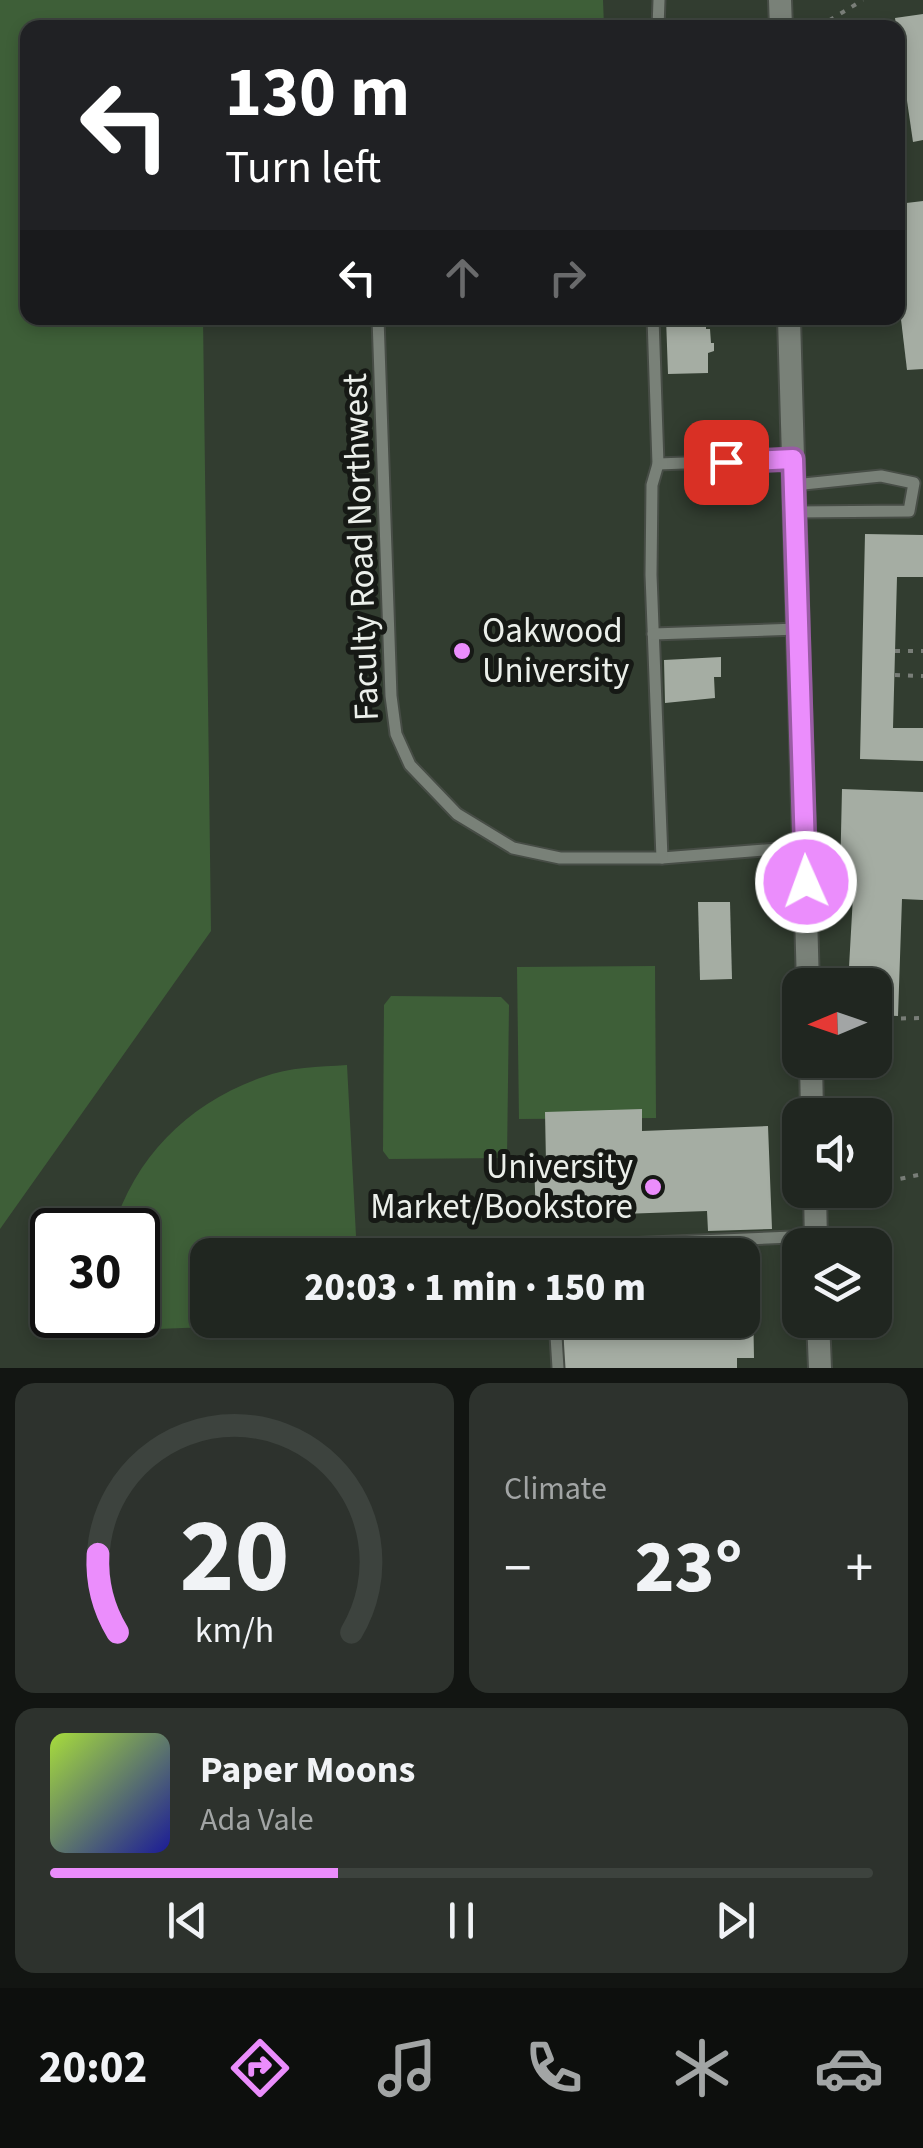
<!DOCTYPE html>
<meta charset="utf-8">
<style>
body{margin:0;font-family:"Source Sans 3",sans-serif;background:#2d322d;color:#f1f3f6;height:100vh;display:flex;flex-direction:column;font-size:38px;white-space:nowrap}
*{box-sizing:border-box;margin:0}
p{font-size:32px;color:#a2a5a5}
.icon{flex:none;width:55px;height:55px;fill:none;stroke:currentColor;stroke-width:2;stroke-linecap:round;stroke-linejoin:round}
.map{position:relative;height:1368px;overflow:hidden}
.drawer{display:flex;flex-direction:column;gap:15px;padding:15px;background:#121512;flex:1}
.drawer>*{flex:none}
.guide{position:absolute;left:20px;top:20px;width:885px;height:305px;border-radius:20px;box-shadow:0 5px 15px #0003,0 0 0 2px #3d433e;background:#202124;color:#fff;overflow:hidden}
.needle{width:65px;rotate:268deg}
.controls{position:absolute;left:782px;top:968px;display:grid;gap:20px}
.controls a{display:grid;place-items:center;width:110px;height:110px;border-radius:20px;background:#202620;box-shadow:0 5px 15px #0003,0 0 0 2px #3d433e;font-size:50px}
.speed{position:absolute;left:30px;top:1208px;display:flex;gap:20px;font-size:50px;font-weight:700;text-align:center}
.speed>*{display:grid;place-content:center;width:130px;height:130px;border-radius:50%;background:#202620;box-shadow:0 5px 15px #0003,0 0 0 2px #3d433e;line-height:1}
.speed .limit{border:5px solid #111;border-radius:15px;background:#fff;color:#111}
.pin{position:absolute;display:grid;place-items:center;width:85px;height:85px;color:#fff;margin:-42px;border-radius:20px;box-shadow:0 5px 15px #0006}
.me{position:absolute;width:110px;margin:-55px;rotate:358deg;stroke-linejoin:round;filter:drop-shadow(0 0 8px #0008)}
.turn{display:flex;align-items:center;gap:35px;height:210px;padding:0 40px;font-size:45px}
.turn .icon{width:130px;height:130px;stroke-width:2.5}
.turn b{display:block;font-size:70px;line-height:85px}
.lanes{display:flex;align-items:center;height:95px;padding:0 40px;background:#0003;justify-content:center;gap:50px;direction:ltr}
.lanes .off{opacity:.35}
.big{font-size:75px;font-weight:800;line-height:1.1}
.drawer .widget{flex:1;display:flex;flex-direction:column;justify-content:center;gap:15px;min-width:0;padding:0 35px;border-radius:20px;background:#2d322d}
.drawer .dial{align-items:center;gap:0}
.dial svg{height:260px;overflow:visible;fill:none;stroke:#3d433e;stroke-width:7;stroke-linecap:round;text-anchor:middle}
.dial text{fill:#f1f3f6;stroke:none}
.song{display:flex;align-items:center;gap:30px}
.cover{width:120px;height:120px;border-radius:15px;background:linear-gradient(135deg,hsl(80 70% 55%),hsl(240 70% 35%))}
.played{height:10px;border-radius:5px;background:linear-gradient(90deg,#eb8dfc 35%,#3d433e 35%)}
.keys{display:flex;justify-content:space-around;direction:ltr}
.heat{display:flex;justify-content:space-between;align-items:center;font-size:55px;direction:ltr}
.drawer .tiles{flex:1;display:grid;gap:15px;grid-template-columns:1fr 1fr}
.widget:last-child{grid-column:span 2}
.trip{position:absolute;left:190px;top:1238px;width:570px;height:100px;border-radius:20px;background:#202620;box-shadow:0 5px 15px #0003,0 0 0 2px #3d433e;font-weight:800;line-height:100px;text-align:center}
.dock{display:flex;height:160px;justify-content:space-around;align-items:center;background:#0d0f0d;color:#a2a5a5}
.dock .icon{width:70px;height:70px}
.dock .selected{color:#eb8dfc}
.dock b{font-size:45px;color:#f1f3f6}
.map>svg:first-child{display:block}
.built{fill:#323d30;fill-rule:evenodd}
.green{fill:#3e5f38}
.building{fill:#a5ada3}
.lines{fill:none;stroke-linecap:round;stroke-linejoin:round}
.service-casing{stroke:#474d46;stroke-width:15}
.minor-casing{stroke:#474d46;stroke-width:26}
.path{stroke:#797e78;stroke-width:4;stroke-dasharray:5 8;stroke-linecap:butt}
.service{stroke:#798178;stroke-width:11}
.minor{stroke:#798178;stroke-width:22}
.route-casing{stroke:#995ca4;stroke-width:25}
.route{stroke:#eb8dfc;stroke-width:18}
.poi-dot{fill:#eb8dfc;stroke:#161915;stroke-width:4}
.labels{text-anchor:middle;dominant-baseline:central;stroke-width:10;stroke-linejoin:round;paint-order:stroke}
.street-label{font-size:35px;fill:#ebefea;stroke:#161915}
.poi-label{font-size:35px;fill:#ebefea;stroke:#161915;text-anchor:start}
</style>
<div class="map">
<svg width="923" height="1368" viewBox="0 0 923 1368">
<rect width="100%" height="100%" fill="#2b322a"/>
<path class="built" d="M 0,0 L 923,0 L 923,1368 L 0,1368 ZM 28,28 L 898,28 L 898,318 L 28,318 ZM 800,985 L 875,985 L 875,1060 L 800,1060 ZM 800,1115 L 875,1115 L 875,1190 L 800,1190 ZM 52,1230 L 138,1230 L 138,1315 L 52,1315 ZM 800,1245 L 875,1245 L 875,1320 L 800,1320 ZM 208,1255 L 742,1255 L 742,1320 L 208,1320 Z"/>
<g class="green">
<polygon points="0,0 603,0 604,27 28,28 28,318 203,318 211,931 0,1229"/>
<polygon points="655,966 656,1118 519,1119 517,967"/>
<polygon points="391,996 501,997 509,1005 507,1158 389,1159 383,1151 384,1005"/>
<path d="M 347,1065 L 357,1255 L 208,1255 L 208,1320 L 345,1320 L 342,1322 L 104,1331 L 103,1315 L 138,1315 L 138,1230 L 113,1230 C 135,1156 190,1102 263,1077 C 289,1067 319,1067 347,1065 Z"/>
</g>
<g class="building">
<polygon points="923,14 923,140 913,142 895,18"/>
<polygon points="923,201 923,369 907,370 898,294 898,204"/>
<polygon points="666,318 706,318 706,329 710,329 711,343 714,343 714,351 708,353 708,373 668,374"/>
<polygon points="865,534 923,535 923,577 897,577 893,728 923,728 923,761 860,759"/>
<polygon points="721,657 721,677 714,677 715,698 665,703 664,660"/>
<polygon points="842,789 923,792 923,900 902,899 898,1016 875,1015 875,985 848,985 854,878 840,878"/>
<polygon points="698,902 730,902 732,979 700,980"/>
<polygon points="642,1109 642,1131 768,1126 772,1229 708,1231 707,1211 536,1217 534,1163 546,1163 545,1112"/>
<polygon points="742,1303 753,1303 754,1358 737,1358 737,1368 564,1368 563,1320 742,1320"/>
</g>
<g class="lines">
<defs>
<g id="service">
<polyline points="658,28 659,0"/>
<polyline points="378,318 391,696 396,734 410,765 457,814 513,848 560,858 662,858 804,847"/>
<polyline points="653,318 658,464 652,485 651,575 662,858"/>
<polyline points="658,464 793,459"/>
<polyline points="794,485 881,476 914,483 909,511 795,512"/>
<polyline points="653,634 798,629"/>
<polyline points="554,1255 554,1247 816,1236"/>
<polyline points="555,1320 558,1368"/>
</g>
<g id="minor">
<polyline points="780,0 781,28"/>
<polyline points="789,318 808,985"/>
<polyline points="811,1060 812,1115"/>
<polyline points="815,1190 816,1245"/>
<polyline points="818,1320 820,1368"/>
</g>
</defs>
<use href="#service" class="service-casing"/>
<use href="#minor" class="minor-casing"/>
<g class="path">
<polyline points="805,26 820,26 863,0"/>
<polyline points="895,651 923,651"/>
<polyline points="895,675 923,676"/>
<polyline points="875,1019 923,1018"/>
<polyline points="875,1184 923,1174"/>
<polyline points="836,1192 847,1190"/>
</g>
<use href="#service" class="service"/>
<use href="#minor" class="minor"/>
</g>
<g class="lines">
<defs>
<polyline id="route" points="726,462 793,459 806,882"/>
</defs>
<use href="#route" class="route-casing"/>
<use href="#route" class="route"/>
</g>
<g class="poi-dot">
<circle cx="462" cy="651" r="10"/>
<circle cx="653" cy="1187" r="10"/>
</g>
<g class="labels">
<g class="street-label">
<text transform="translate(361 547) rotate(-92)">Faculty Road Northwest</text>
</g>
<g class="poi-label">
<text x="482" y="631">Oakwood<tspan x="482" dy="40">University</tspan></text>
<text x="633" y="1167" text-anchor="end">University<tspan x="633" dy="40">Market/Bookstore</tspan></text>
</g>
</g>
</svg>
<div class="controls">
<a><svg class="needle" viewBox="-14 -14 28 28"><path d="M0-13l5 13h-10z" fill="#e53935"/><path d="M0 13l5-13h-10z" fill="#a2a5a5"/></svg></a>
<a><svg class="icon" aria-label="sound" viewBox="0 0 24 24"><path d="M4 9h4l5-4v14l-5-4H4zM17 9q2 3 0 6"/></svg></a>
<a><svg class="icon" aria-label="layers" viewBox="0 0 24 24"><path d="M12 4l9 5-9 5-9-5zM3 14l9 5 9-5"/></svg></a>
</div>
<div class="speed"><div class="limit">30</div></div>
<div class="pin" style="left:726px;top:462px;background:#d93025"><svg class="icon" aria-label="arrive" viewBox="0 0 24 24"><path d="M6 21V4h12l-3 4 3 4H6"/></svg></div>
<svg class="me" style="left:806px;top:882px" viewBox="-20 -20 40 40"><circle r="17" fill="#eb8dfc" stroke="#fff" stroke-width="3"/><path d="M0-11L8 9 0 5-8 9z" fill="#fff"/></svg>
<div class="trip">20:03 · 1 min · 150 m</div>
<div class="guide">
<div class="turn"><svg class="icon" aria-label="left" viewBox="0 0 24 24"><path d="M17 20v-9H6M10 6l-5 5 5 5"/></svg><div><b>130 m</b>Turn left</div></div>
<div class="lanes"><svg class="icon" aria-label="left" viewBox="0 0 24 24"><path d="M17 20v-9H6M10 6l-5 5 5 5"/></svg><svg class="icon off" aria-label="ahead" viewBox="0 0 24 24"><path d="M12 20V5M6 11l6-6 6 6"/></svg><svg class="icon off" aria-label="right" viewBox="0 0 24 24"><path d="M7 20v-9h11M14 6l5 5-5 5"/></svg></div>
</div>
</div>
<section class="drawer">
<div class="tiles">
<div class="widget dial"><svg viewBox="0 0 100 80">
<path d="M14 69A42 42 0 1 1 86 69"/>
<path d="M14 69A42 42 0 0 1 8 45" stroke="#eb8dfc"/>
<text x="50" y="56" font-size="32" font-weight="700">20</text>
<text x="50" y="72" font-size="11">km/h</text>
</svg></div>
<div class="widget"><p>Climate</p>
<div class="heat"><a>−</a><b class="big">23°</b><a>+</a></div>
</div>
<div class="widget">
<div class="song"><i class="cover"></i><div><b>Paper Moons</b><p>Ada Vale</p></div></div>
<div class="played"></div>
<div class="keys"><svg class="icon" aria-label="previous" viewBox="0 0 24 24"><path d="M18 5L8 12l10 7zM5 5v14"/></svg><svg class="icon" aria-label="pause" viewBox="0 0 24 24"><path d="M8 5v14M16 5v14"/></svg><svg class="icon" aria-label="next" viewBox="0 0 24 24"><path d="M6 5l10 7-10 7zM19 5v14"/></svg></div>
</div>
</div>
</section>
<nav class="dock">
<b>20:02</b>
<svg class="icon selected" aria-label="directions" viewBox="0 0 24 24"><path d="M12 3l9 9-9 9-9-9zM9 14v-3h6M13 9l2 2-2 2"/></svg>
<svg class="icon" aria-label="music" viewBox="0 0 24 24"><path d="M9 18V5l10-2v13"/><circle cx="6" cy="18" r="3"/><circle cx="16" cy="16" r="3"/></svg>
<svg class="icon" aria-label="phone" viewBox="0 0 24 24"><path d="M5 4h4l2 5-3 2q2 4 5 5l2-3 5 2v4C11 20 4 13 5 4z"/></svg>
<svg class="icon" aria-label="climate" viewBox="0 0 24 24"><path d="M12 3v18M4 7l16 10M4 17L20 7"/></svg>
<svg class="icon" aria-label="car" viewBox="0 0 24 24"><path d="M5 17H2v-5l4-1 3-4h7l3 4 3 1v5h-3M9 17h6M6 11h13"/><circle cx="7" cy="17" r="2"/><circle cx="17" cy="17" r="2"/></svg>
</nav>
